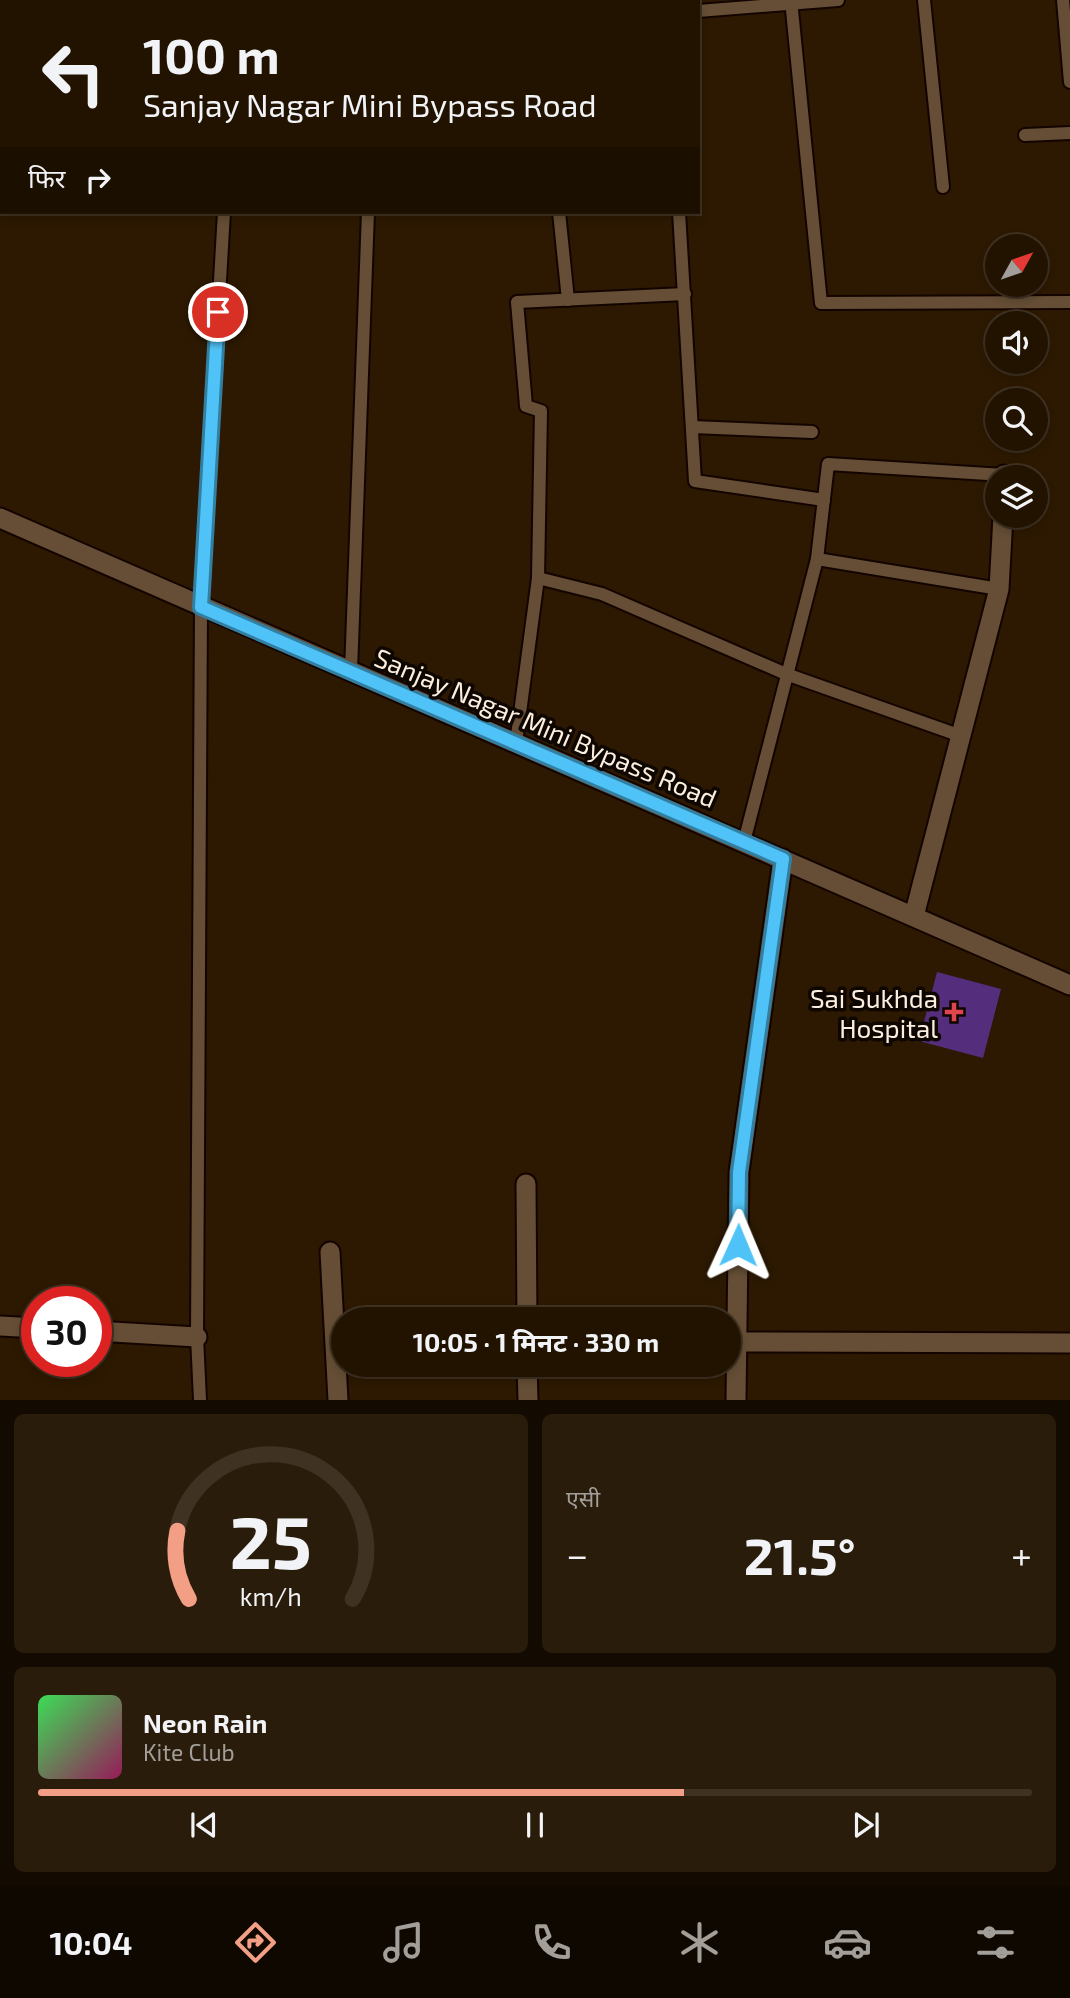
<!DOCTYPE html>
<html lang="hi">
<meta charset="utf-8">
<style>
body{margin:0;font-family:"Exo 2","Noto Sans Devanagari",sans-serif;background:#2a1c0b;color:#f1f3f6;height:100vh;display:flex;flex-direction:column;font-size:26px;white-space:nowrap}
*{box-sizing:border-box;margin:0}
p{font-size:23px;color:#a29e99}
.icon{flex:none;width:38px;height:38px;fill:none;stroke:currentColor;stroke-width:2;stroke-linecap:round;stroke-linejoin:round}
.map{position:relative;height:1400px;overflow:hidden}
.sheet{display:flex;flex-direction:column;gap:14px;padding:14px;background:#130a01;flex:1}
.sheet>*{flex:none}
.banner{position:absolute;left:0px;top:0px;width:700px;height:214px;box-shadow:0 4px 10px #0003,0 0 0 2px #3f3223;background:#221301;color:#f1f3f6;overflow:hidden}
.needle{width:46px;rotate:50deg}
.controls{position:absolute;left:985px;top:234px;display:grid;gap:14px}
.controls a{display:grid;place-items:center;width:63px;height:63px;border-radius:50%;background:#221301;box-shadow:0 4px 10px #0003,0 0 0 2px #3f3223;font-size:35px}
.speed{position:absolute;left:21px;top:1286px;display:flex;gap:14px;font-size:35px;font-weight:700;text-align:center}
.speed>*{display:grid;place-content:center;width:91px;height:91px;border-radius:50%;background:#221301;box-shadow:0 4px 10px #0003,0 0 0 2px #3f3223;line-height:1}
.speed .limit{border:10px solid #d22;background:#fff;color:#111}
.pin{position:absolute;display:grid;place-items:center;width:60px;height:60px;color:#fff;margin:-30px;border:4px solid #fff;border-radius:50%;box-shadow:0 2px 7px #0007}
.me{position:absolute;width:77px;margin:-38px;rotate:1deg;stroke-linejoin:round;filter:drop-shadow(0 0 5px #0008)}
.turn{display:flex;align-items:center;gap:24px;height:147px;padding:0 28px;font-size:32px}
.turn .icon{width:91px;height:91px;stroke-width:2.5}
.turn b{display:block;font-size:49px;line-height:60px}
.then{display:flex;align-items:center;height:66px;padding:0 28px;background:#0003;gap:14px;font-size:26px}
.big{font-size:52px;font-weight:700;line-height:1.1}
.sheet .card{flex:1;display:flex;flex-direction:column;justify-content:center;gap:10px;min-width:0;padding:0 24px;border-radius:10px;background:#2a1c0b}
.sheet .dial{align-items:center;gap:0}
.dial svg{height:182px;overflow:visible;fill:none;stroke:#3f3223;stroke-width:7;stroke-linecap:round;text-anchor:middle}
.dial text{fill:#f1f3f6;stroke:none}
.song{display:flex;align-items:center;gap:21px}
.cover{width:84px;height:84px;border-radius:10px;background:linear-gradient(135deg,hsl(130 70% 55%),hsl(330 70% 35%))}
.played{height:7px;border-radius:4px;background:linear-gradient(90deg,#f39f85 65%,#3f3223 65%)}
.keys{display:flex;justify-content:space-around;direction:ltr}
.heat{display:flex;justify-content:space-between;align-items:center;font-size:38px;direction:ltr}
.sheet .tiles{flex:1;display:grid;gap:14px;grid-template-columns:1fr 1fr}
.card:last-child{grid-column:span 2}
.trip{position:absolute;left:331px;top:1307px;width:410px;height:70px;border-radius:35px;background:#221301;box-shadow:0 4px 10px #0003,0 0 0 2px #3f3223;font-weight:700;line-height:70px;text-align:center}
.tabs{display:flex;height:112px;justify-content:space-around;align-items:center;background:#0e0800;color:#a29e99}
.tabs .icon{width:49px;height:49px}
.tabs .current{color:#f39f85}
.tabs b{font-size:32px;color:#f1f3f6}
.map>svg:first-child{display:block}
.building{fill:#542e7c}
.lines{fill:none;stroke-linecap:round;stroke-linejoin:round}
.service-casing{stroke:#140400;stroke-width:16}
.minor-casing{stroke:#140400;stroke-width:23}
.tertiary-casing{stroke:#140400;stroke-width:23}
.service{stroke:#654e35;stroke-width:12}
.minor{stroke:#654e35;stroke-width:19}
.tertiary{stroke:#654e35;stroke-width:19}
.route-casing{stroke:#337fa1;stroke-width:18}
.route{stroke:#4fc3f7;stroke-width:12}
.health-dot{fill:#e0444e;stroke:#0e0601;stroke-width:2.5}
.labels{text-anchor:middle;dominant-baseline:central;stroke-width:7;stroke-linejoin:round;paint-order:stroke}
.street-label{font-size:26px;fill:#fdefe0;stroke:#0e0601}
.poi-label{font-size:26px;fill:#fdefe0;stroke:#0e0601;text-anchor:end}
</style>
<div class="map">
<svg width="1070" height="1400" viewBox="0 0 1070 1400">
<rect width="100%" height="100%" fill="#2d1901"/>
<polygon class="building" points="937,972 1001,989 983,1058 919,1041"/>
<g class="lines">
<defs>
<g id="service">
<polyline points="231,0 231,2"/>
<polyline points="531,0 531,2"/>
<polyline points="658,0 658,2"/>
<polyline points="791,0 821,303 1070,302"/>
<polyline points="924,0 943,187"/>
<polyline points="1063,0 1070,82"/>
<polyline points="114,2 125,0"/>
<polyline points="698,11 838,0"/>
<polyline points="0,14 2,14"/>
<polyline points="1025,135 1070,133"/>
<polyline points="559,212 568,300"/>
<polyline points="679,212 695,481 824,500"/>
<polyline points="693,427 812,432"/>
<polyline points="817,559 999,589"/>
<polyline points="538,578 602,594 786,674 961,736"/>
<polyline points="351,671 368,212"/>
<polyline points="516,743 538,578 541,411 526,406 517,302 685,294"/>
<polyline points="744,842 817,559 828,464 1004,475"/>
<polyline points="200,1400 197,1337 201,607 224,212"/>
</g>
<g id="minor">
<polyline points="1004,478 1004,475"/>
<polyline points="914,916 999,589 1003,516"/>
<polyline points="526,1184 527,1320"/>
<polyline points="330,1252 338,1400"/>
<polyline points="0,1326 37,1328"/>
<polyline points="96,1331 197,1337"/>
<polyline points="736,1342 1070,1343"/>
<polyline points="527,1365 528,1400"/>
<polyline points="736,1400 739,1172 783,859"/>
</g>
<polyline id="tertiary" points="0,518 1070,985"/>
</defs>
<use href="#service" class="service-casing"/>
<use href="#minor" class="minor-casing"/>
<use href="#tertiary" class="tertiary-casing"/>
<use href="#service" class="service"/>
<use href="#minor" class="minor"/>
<use href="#tertiary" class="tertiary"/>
</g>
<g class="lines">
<defs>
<polyline id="route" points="218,312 201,607 783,859 739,1172 738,1245"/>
</defs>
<use href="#route" class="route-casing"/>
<use href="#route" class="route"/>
</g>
<path class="health-dot" d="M950.5 1001.5h7v7h7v7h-7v7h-7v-7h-7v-7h7z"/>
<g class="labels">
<g class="street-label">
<text transform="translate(546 727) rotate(23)">Sanjay Nagar Mini Bypass Road</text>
</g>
<g class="poi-label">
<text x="938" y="997">Sai Sukhda<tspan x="938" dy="30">Hospital</tspan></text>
</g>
</g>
</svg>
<div class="controls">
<a><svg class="needle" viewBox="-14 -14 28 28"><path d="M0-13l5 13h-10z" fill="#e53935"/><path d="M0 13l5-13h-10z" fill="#a29e99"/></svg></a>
<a><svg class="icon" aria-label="sound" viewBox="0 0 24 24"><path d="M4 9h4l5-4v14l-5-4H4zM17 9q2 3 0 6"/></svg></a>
<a><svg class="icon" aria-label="search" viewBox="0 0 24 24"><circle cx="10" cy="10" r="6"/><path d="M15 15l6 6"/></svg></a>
<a><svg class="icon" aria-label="layers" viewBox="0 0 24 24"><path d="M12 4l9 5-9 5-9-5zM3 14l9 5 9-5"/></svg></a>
</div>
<div class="speed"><div class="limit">30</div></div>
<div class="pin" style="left:218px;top:312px;background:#d93025"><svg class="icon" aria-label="arrive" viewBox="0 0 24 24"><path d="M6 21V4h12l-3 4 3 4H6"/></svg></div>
<svg class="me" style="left:738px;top:1245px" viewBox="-20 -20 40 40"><path d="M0-17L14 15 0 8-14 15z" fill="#4fc3f7" stroke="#fff" stroke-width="4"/></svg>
<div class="trip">10:05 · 1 मिनट · 330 m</div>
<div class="banner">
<div class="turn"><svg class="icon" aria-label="left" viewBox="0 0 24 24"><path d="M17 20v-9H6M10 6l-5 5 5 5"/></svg><div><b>100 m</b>Sanjay Nagar Mini Bypass Road</div></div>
<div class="then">फिर<svg class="icon" aria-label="right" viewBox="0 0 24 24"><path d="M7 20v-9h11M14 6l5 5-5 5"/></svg></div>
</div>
</div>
<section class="sheet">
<div class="tiles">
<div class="card dial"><svg viewBox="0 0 100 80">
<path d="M14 69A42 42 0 1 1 86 69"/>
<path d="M14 69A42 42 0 0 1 9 39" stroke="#f39f85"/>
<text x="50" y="56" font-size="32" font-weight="700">25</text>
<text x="50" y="72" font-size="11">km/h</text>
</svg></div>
<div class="card"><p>एसी</p>
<div class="heat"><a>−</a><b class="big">21.5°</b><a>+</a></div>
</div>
<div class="card">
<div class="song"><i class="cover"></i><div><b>Neon Rain</b><p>Kite Club</p></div></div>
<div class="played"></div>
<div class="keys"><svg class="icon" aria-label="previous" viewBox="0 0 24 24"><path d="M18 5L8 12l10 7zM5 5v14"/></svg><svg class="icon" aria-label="pause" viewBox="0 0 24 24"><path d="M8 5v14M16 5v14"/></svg><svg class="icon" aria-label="next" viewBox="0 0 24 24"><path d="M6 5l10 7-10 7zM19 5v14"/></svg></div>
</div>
</div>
</section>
<nav class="tabs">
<b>10:04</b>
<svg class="icon current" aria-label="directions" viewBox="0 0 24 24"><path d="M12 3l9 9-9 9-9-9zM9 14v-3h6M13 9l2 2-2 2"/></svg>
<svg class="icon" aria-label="music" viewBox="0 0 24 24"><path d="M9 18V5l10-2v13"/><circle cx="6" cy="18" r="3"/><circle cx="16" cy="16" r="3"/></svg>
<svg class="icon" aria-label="phone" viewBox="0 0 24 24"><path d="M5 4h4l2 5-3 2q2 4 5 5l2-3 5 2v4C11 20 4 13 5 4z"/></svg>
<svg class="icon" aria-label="climate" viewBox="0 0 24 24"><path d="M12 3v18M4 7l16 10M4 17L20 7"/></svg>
<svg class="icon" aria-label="car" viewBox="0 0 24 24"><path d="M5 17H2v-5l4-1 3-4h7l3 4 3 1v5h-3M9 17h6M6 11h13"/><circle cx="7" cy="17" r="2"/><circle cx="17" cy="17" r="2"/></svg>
<svg class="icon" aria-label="filters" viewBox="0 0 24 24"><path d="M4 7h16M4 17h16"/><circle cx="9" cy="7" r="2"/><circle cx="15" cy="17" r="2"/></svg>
</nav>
